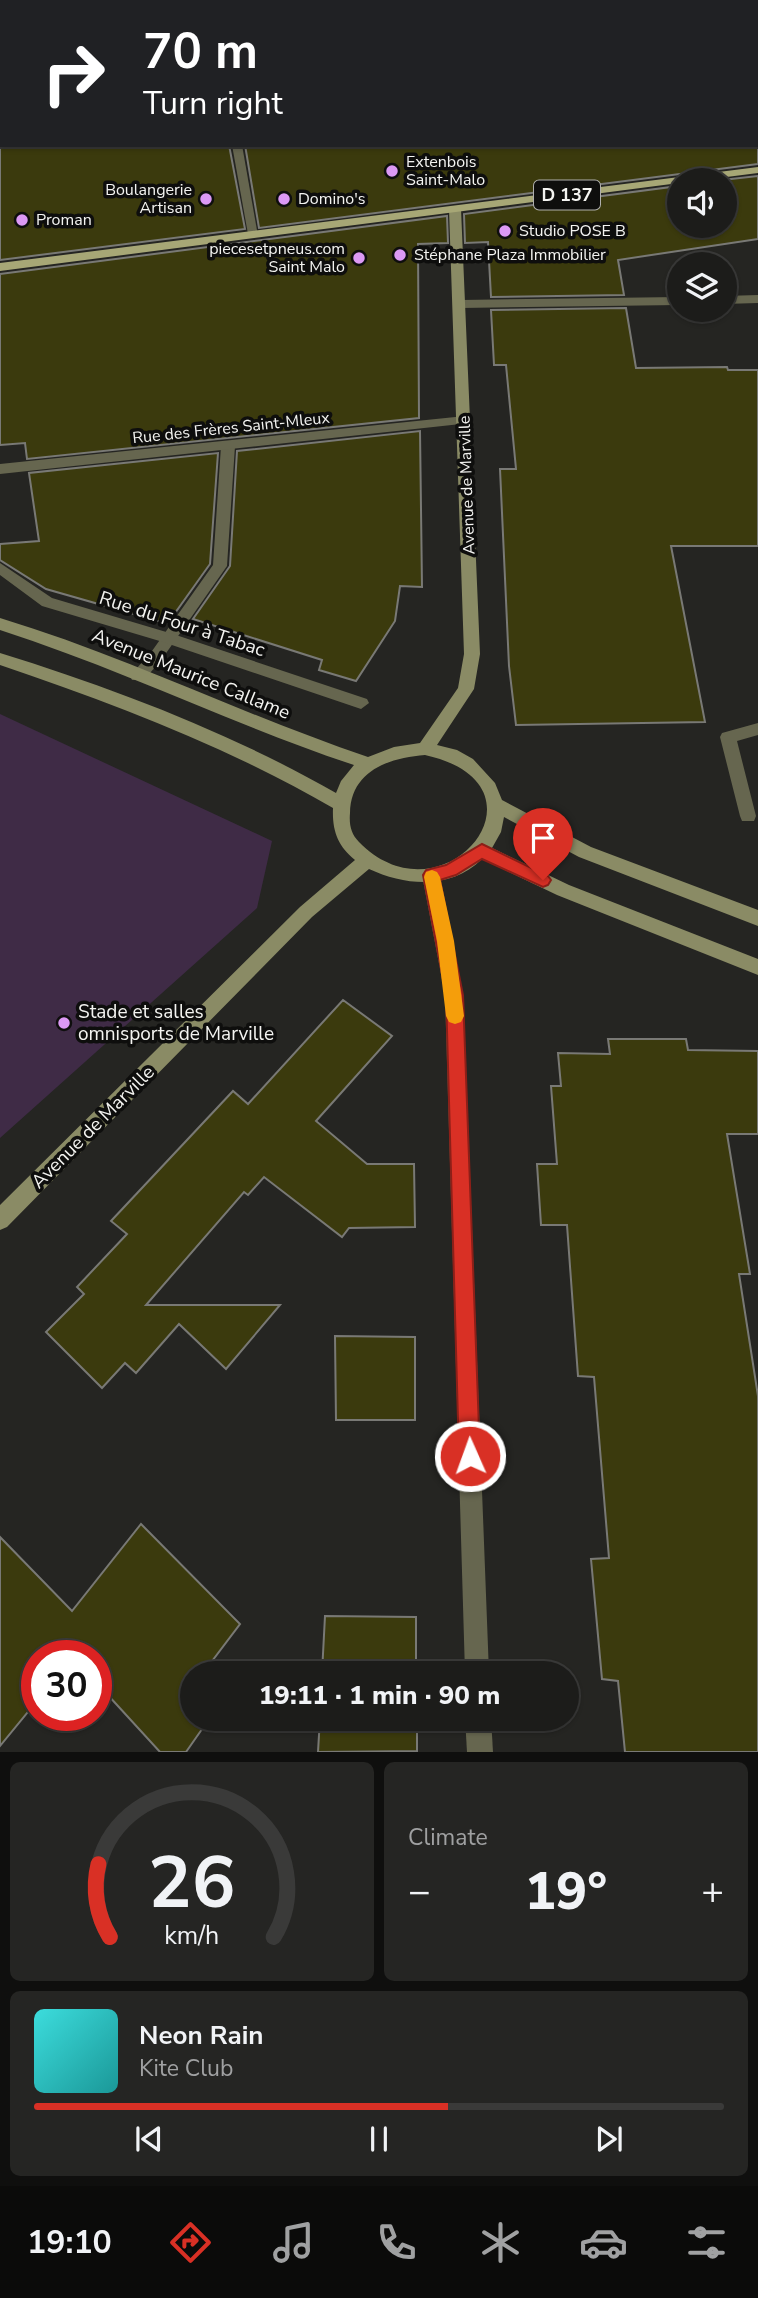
<!DOCTYPE html>
<meta charset="utf-8">
<style>
body{margin:0;font-family:"Nunito Sans",sans-serif;background:#252523;color:#f1f3f6;height:100vh;display:flex;flex-direction:column;font-size:26px;white-space:nowrap}
*{box-sizing:border-box;margin:0}
p{font-size:23px;color:#a0a1a2}
.icon{flex:none;width:38px;height:38px;fill:none;stroke:currentColor;stroke-width:2;stroke-linecap:round;stroke-linejoin:round}
.map{position:relative;height:1752px;overflow:hidden}
.sheet{display:flex;flex-direction:column;gap:10px;padding:10px;background:#0f0f0e;flex:1}
.sheet>*{flex:none}
.hud{position:absolute;left:0px;top:0px;width:760px;height:147px;box-shadow:0 2px 5px #0004,0 0 0 2px #3a3a39;background:#202124;color:#fff;overflow:hidden}
.controls{position:absolute;left:667px;top:168px;display:grid;gap:14px}
.controls a{display:grid;place-items:center;width:70px;height:70px;border-radius:50%;background:#1c1c1a;box-shadow:0 2px 5px #0004,0 0 0 2px #3a3a39;font-size:35px}
.speed{position:absolute;left:21px;top:1640px;display:flex;gap:14px;font-size:35px;font-weight:700;text-align:center}
.speed>*{display:grid;place-content:center;width:91px;height:91px;border-radius:50%;background:#1c1c1a;box-shadow:0 2px 5px #0004,0 0 0 2px #3a3a39;line-height:1}
.speed .limit{border:10px solid #d22;background:#fff;color:#111}
.pin{position:absolute;display:grid;place-items:center;width:60px;height:60px;color:#fff;margin:-72px -30px;border-radius:50% 50% 50% 0;rotate:-45deg;box-shadow:0 0 7px #0007}
.pin .icon{rotate:45deg}
.me{position:absolute;width:77px;margin:-38px;rotate:358deg;stroke-linejoin:round;filter:drop-shadow(0 0 5px #0008)}
.turn{display:flex;align-items:center;gap:24px;height:147px;padding:0 28px;font-size:32px}
.turn .icon{width:91px;height:91px;stroke-width:2.5}
.turn b{display:block;font-size:49px;line-height:60px}
.big{font-size:52px;font-weight:800;line-height:1.1}
.sheet .widget{flex:1;display:flex;flex-direction:column;justify-content:center;gap:10px;min-width:0;padding:0 24px;border-radius:10px;background:#252523}
.sheet .dial{align-items:center;gap:0}
.dial svg{height:182px;overflow:visible;fill:none;stroke:#3a3a39;stroke-width:7;stroke-linecap:round;text-anchor:middle}
.dial text{fill:#f1f3f6;stroke:none}
.song{display:flex;align-items:center;gap:21px}
.cover{width:84px;height:84px;border-radius:10px;background:linear-gradient(135deg,hsl(180 70% 55%),hsl(180 70% 35%))}
.played{height:7px;border-radius:4px;background:linear-gradient(90deg,#d93025 60%,#3a3a39 60%)}
.keys{display:flex;justify-content:space-around;direction:ltr}
.heat{display:flex;justify-content:space-between;align-items:center;font-size:38px;direction:ltr}
.sheet .tiles{flex:1;display:grid;gap:10px;grid-template-columns:1fr 1fr}
.widget:last-child{grid-column:span 2}
.trip{position:absolute;left:180px;top:1661px;width:399px;height:70px;border-radius:35px;background:#1c1c1a;box-shadow:0 2px 5px #0004,0 0 0 2px #3a3a39;font-weight:800;line-height:70px;text-align:center}
.dock{display:flex;height:112px;justify-content:space-around;align-items:center;background:#0b0b0a;color:#a0a1a2}
.dock .icon{width:49px;height:49px}
.dock .current{color:#d93025}
.dock b{font-size:32px;color:#f1f3f6}
.map>svg:first-child{display:block}
.green{fill:#3f2b46}
.building{fill:#3b3a0d;stroke:#797975;stroke-width:2}
.lines{fill:none;stroke-linecap:round;stroke-linejoin:round}
.lane{fill:#66664f;fill-rule:evenodd}
.street{fill:#66664f;fill-rule:evenodd}
.secondary{fill:#8a8b65;fill-rule:evenodd}
.primary{fill:#a7a776;fill-rule:evenodd}
.route{fill:#d93025;stroke:#8d1f18;stroke-width:2}
.slow{fill:#f59e0b}
.poi-dot{fill:#dc99f4;stroke:#0e0e0d;stroke-width:2.5}
.labels{text-anchor:middle;dominant-baseline:central;stroke-width:7;stroke-linejoin:round;paint-order:stroke}
.far-poi-label{font-size:16px;fill:#f4f4f1;stroke:#0e0e0d;text-anchor:start}
.far-street-label{font-size:16px;fill:#f4f4f1;stroke:#0e0e0d}
.shield{fill:#0e0e0d;stroke:#afafad;stroke-width:2}
.shield-label{font-size:18px;font-weight:bold;fill:#f4f4f1}
.street-label{font-size:19px;fill:#f4f4f1;stroke:#0e0e0d}
.poi-label{font-size:19px;fill:#f4f4f1;stroke:#0e0e0d;text-anchor:start}
</style>
<div class="map">
<svg width="758" height="1752" viewBox="0 0 758 1752">
<rect width="100%" height="100%" fill="#252522"/>
<polygon class="green" points="0,714 272,841 257,908 0,1138"/>
<g class="building">
<polygon points="0,145 229,145 245,229 0,260"/>
<polygon points="245,145 758,145 758,164 259,228"/>
<polygon points="758,176 758,239 618,260 624,295 491,297 488,242 465,243 464,214 679,186 679,226 724,226 724,180 722,180"/>
<polygon points="447,216 448,243 418,244 419,418 27,459 25,443 0,445 0,274"/>
<polygon points="626,308 636,368 727,367 728,370 758,370 758,546 671,546 705,722 516,725 509,666 500,469 516,469 506,365 494,365 491,310"/>
<polygon points="420,431 422,587 400,586 395,621 356,681 319,670 322,660 193,619 230,566 237,451"/>
<polygon points="218,453 210,564 175,613 172,612 165,623 46,589 0,560 0,544 39,541 29,473"/>
<polygon points="343,1000 392,1036 316,1121 367,1164 414,1164 415,1227 349,1228 342,1237 264,1177 248,1195 244,1192 146,1305 280,1305 226,1369 179,1324 136,1373 125,1363 102,1388 46,1332 84,1294 77,1287 127,1234 111,1221 233,1091 248,1104"/>
<polygon points="608,1039 686,1039 688,1050 758,1051 758,1134 727,1134 750,1274 739,1274 758,1396 758,1752 625,1752 618,1681 602,1679 591,1559 609,1558 594,1377 578,1376 567,1225 541,1225 537,1164 557,1164 551,1086 561,1086 558,1053 610,1054"/>
<polygon points="335,1336 415,1337 415,1420 336,1420"/>
<polygon points="141,1524 240,1624 203,1673 192,1673 192,1687 185,1697 192,1705 192,1718 205,1718 207,1722 186,1752 160,1752 96,1682 96,1656 37,1656 37,1701 0,1746 0,1537 72,1611"/>
<polygon points="325,1616 416,1617 416,1673 322,1673"/>
<polygon points="320,1718 417,1718 417,1751 318,1752"/>
</g>
<g class="lines">
<polygon class="lane" points="228,442 235,446 227,566 162,659 144,680 132,680 130,676 152,651 213,565 221,446"/>
<g class="street">
<rect x="211" y="0" width="10" height="2"/>
<polygon points="675,0 686,0 688,2 676,2"/>
<rect x="0" y="107" width="2" height="6"/>
<polygon points="232,145 242,145 258,236 248,234"/>
<polygon points="758,295 758,303 724,304 724,296"/>
<polygon points="679,297 679,305 461,308 455,304 461,300"/>
<polygon points="465,416 472,420 470,423 0,474 0,464"/>
<polygon points="0,563 52,598 173,634 367,699 369,703 361,709 163,642 42,606 0,575"/>
<polygon points="758,723 758,735 737,741 756,816 754,821 742,821 740,816 720,737 722,733"/>
<polygon points="431,868 437,870 440,875 463,995 489,1673 465,1673 445,995 422,875 425,870"/>
<polygon points="465,1718 491,1718 493,1752 467,1752"/>
</g>
<path class="secondary" d="M 455,206 L 461,209 L 480,654 L 474,689 L 437,745 L 457,750 L 473,759 L 495,783 L 502,800 L 591,847 L 758,910 L 758,926 L 579,857 L 504,817 L 501,832 L 492,848 L 569,885 L 758,959 L 758,975 L 557,895 L 482,859 C 451,890 406,886 369,869 L 312,917 L 7,1227 L 0,1230 L 0,1205 L 300,907 L 355,860 C 338,846 332,831 333,808 C 228,747 115,704 0,665 L 0,653 C 116,689 231,733 336,793 L 341,781 L 354,765 C 234,725 121,669 0,630 L 0,618 C 126,656 243,715 368,757 L 394,747 L 420,743 L 458,688 L 464,654 L 449,209 ZM 425,755 C 561,785 443,928 359,842 C 351,834 349,825 350,813 C 351,771 388,758 425,755 Z"/>
<polygon class="primary" points="758,167 758,173 703,180 679,180 679,183 0,271 0,263"/>
</g>
<polygon class="route" points="482,844 548,876 551,880 548,885 543,887 482,859 456,875 440,880 463,995 480,1456 477,1464 470,1467 462,1464 459,1456 446,995 423,875 426,870 446,865"/>
<polygon class="slow" points="432,870 437,872 440,877 454,941 464,1016 461,1022 455,1024 449,1022 446,1016 437,941 424,877 426,872"/>
<g class="poi-dot">
<circle cx="392" cy="171" r="7"/>
<circle cx="206" cy="199" r="7"/>
<circle cx="284" cy="199" r="7"/>
<circle cx="22" cy="220" r="7"/>
<circle cx="505" cy="231" r="7"/>
<circle cx="400" cy="255" r="7"/>
<circle cx="359" cy="258" r="7"/>
<circle cx="64" cy="1023" r="7"/>
</g>
<g class="labels">
<g class="far-poi-label">
<text x="406" y="162">Extenbois<tspan x="406" dy="18">Saint-Malo</tspan></text>
<text x="192" y="190" text-anchor="end">Boulangerie<tspan x="192" dy="18">Artisan</tspan></text>
<text x="298" y="199">Domino's</text>
<text x="36" y="220">Proman</text>
<text x="519" y="231">Studio POSE B</text>
<text x="345" y="249" text-anchor="end">piecesetpneus.com<tspan x="345" dy="18">Saint Malo</tspan></text>
<text x="414" y="255">Stéphane Plaza Immobilier</text>
</g>
<g class="far-street-label">
<text transform="translate(231 428) rotate(-6)">Rue des Frères Saint-Mleux</text>
<text transform="translate(467 485) rotate(-92)">Avenue de Marville</text>
</g>
<rect class="shield" x="534" y="180.5" width="66" height="29" rx="5"/>
<g class="shield-label">
<text x="567" y="195">D 137</text>
</g>
<g class="street-label">
<text transform="translate(182 624) rotate(18)">Rue du Four à Tabac</text>
<text transform="translate(191 674) rotate(22)">Avenue Maurice Callame</text>
<text transform="translate(93 1127) rotate(-45)">Avenue de Marville</text>
</g>
<g class="poi-label">
<text x="78" y="1012">Stade et salles<tspan x="78" dy="22">omnisports de Marville</tspan></text>
</g>
</g>
</svg>
<div class="controls">
<a><svg class="icon" aria-label="sound" viewBox="0 0 24 24"><path d="M4 9h4l5-4v14l-5-4H4zM17 9q2 3 0 6"/></svg></a>
<a><svg class="icon" aria-label="layers" viewBox="0 0 24 24"><path d="M12 4l9 5-9 5-9-5zM3 14l9 5 9-5"/></svg></a>
</div>
<div class="speed"><div class="limit">30</div></div>
<div class="pin" style="left:543px;top:880px;background:#d93025"><svg class="icon" aria-label="arrive" viewBox="0 0 24 24"><path d="M6 21V4h12l-3 4 3 4H6"/></svg></div>
<svg class="me" style="left:470px;top:1456px" viewBox="-20 -20 40 40"><circle r="17" fill="#d93025" stroke="#fff" stroke-width="3"/><path d="M0-11L8 9 0 5-8 9z" fill="#fff"/></svg>
<div class="trip">19:11 · 1 min · 90 m</div>
<div class="hud">
<div class="turn"><svg class="icon" aria-label="right" viewBox="0 0 24 24"><path d="M7 20v-9h11M14 6l5 5-5 5"/></svg><div><b>70 m</b>Turn right</div></div>
</div>
</div>
<section class="sheet">
<div class="tiles">
<div class="widget dial"><svg viewBox="0 0 100 80">
<path d="M14 69A42 42 0 1 1 86 69"/>
<path d="M14 69A42 42 0 0 1 9 37" stroke="#d93025"/>
<text x="50" y="56" font-size="32" font-weight="700">26</text>
<text x="50" y="72" font-size="11">km/h</text>
</svg></div>
<div class="widget"><p>Climate</p>
<div class="heat"><a>−</a><b class="big">19°</b><a>+</a></div>
</div>
<div class="widget">
<div class="song"><i class="cover"></i><div><b>Neon Rain</b><p>Kite Club</p></div></div>
<div class="played"></div>
<div class="keys"><svg class="icon" aria-label="previous" viewBox="0 0 24 24"><path d="M18 5L8 12l10 7zM5 5v14"/></svg><svg class="icon" aria-label="pause" viewBox="0 0 24 24"><path d="M8 5v14M16 5v14"/></svg><svg class="icon" aria-label="next" viewBox="0 0 24 24"><path d="M6 5l10 7-10 7zM19 5v14"/></svg></div>
</div>
</div>
</section>
<nav class="dock">
<b>19:10</b>
<svg class="icon current" aria-label="directions" viewBox="0 0 24 24"><path d="M12 3l9 9-9 9-9-9zM9 14v-3h6M13 9l2 2-2 2"/></svg>
<svg class="icon" aria-label="music" viewBox="0 0 24 24"><path d="M9 18V5l10-2v13"/><circle cx="6" cy="18" r="3"/><circle cx="16" cy="16" r="3"/></svg>
<svg class="icon" aria-label="phone" viewBox="0 0 24 24"><path d="M5 4h4l2 5-3 2q2 4 5 5l2-3 5 2v4C11 20 4 13 5 4z"/></svg>
<svg class="icon" aria-label="climate" viewBox="0 0 24 24"><path d="M12 3v18M4 7l16 10M4 17L20 7"/></svg>
<svg class="icon" aria-label="car" viewBox="0 0 24 24"><path d="M5 17H2v-5l4-1 3-4h7l3 4 3 1v5h-3M9 17h6M6 11h13"/><circle cx="7" cy="17" r="2"/><circle cx="17" cy="17" r="2"/></svg>
<svg class="icon" aria-label="filters" viewBox="0 0 24 24"><path d="M4 7h16M4 17h16"/><circle cx="9" cy="7" r="2"/><circle cx="15" cy="17" r="2"/></svg>
</nav>
